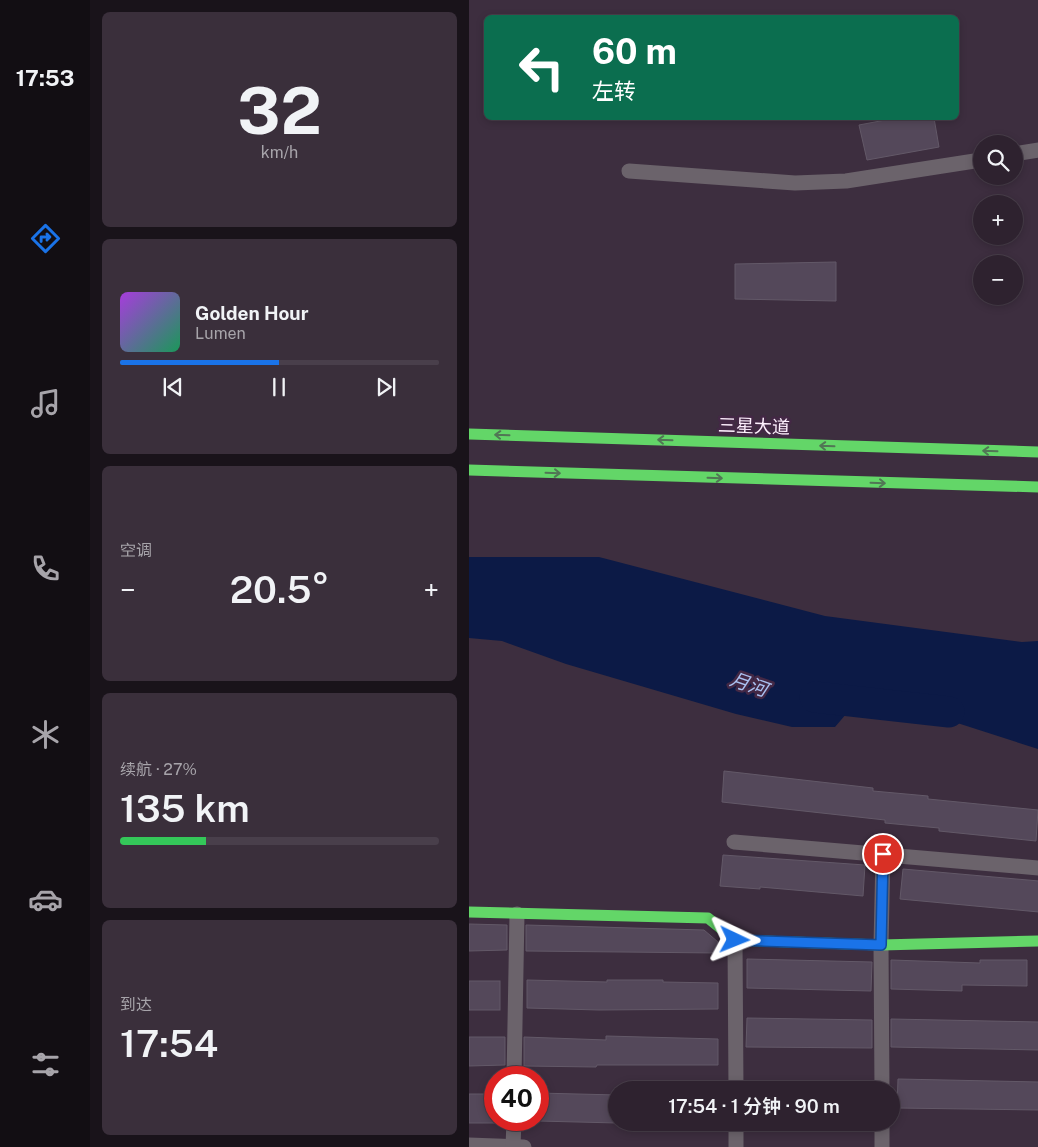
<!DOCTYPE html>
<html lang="zh">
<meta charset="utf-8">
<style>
body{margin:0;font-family:"Public Sans","Noto Sans SC",sans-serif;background:#3a2f3b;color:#f1f3f6;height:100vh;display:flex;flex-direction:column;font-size:19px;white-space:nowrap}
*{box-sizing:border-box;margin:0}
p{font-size:16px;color:#a7a4aa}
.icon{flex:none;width:28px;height:28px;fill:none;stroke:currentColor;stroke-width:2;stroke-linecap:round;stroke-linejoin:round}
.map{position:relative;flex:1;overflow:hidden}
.details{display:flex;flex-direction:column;gap:12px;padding:12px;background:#19131a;width:379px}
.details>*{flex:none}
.top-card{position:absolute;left:15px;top:15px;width:475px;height:105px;border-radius:8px;box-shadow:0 2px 8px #0003,0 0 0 1px #493f4b;background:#0b6e4f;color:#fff;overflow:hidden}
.buttons{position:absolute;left:504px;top:135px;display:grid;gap:10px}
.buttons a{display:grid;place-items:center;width:50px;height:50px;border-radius:50%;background:#2e222f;box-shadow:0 2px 8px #0003,0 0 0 1px #493f4b;font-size:25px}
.speed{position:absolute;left:15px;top:1066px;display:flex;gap:10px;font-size:25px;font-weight:700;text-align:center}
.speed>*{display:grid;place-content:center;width:65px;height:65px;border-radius:50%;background:#2e222f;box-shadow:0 2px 8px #0003,0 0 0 1px #493f4b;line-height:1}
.speed .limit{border:8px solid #d22;background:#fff;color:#111}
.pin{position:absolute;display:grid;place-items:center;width:42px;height:42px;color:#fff;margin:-21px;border:2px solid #fff;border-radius:50%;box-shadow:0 1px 5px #0007}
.me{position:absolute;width:55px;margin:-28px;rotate:92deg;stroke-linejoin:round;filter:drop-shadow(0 0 4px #0008)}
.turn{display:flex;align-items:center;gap:18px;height:105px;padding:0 25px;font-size:22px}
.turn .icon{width:65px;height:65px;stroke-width:2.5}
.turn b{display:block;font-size:35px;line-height:42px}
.big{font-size:38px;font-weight:600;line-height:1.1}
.details .card{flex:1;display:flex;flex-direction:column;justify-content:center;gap:8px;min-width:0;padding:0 18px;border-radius:8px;background:#3a2f3b}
.details .dial{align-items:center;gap:0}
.dial b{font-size:65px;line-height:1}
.song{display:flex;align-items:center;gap:15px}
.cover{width:60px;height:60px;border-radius:8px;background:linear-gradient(135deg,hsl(280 70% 55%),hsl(150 70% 35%))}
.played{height:5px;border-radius:2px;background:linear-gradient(90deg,#1a73e8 50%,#493f4b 50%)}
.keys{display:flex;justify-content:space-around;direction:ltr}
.heat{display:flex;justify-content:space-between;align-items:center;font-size:28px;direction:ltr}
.charge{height:8px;border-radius:4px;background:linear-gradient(90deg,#34c759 27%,#493f4b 0)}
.trip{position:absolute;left:139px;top:1081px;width:292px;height:50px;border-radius:25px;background:#2e222f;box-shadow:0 2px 8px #0003,0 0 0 1px #493f4b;font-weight:600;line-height:50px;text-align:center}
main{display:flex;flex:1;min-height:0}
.menu{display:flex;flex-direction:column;width:90px;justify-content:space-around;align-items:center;background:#120e13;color:#a7a4aa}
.menu .icon{width:35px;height:35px}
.menu .on{color:#1a73e8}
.menu b{font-size:22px;color:#f1f3f6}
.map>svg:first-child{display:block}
.water{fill:#0c1a46}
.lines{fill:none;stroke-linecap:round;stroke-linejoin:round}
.river{stroke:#0c1a46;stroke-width:31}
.building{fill:#54485a;stroke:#635968}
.street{stroke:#6b636b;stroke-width:15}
.fast{stroke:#63d668;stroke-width:11}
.oneway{stroke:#517655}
.route-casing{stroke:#114b97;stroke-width:12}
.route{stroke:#1a73e8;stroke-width:9}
.labels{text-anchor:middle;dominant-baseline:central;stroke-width:5;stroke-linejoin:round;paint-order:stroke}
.street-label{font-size:18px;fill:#fef0fe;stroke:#432845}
.water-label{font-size:19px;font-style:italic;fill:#aac1f1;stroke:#432845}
</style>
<main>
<nav class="menu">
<b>17:53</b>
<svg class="icon on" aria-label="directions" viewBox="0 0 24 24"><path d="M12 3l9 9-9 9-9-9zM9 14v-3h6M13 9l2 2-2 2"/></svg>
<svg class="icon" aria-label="music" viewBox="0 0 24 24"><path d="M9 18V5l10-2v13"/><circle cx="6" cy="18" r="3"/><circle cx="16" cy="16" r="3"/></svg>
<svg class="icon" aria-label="phone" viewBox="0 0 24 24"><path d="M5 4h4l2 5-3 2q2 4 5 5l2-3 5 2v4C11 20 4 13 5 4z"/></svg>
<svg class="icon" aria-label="climate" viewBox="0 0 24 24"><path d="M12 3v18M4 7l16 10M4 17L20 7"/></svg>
<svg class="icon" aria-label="car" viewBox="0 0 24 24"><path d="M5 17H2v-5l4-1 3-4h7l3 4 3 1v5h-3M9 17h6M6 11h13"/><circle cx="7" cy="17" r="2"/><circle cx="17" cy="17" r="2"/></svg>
<svg class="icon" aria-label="filters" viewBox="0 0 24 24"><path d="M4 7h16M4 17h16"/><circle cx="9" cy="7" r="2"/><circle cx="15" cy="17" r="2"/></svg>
</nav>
<section class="details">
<div class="card dial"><b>32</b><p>km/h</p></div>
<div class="card">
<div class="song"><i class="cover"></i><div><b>Golden Hour</b><p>Lumen</p></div></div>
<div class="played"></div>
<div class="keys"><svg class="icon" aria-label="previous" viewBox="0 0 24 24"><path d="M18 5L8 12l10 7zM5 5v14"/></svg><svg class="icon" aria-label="pause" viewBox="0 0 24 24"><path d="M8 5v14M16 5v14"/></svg><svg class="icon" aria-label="next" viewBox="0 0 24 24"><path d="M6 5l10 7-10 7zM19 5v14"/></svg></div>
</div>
<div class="card"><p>空调</p>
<div class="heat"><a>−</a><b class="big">20.5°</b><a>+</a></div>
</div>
<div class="card"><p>续航 · 27%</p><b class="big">135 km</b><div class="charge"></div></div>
<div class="card"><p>到达</p><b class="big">17:54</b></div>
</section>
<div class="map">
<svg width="570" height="1147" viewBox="0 0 570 1147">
<rect width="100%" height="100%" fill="#3d2e3f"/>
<polygon class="water" points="0,557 130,557 356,616 553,642 569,641 569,749 395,693 366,727 323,727 267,714 97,664 33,641 0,638"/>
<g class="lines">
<polyline class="river" points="346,697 480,712"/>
</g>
<g class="building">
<polygon points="427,118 465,118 470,147 398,160 390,125"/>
<polygon points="367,262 367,301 266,299 266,264"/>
<polygon points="255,771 404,788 404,791 459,796 459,799 569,810 567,841 470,831 470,828 416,823 416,820 253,802"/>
<polygon points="254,855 396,865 394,896 291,887 291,889 251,886"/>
<polygon points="434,869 570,881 570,912 431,899"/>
<polygon points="0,924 38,925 38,950 0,951"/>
<polygon points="57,925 235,930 249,942 249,953 57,951"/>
<polygon points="278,959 403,962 402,991 278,988"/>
<polygon points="422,960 511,963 511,960 558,960 558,986 493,985 493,991 422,989"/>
<polygon points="58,980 138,982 138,980 194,980 194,982 249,983 249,1009 130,1010 58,1008"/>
<rect x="0" y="981" width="31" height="29"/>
<polygon points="278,1018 403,1020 403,1048 277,1047"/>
<polygon points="422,1019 570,1022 570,1050 422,1047"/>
<polygon points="137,1036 249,1039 249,1065 128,1065 127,1067 55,1066 55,1037 137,1040"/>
<polygon points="0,1037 36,1037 36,1065 0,1066"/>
<polygon points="429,1079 570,1082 570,1110 428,1108"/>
<polygon points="69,1093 148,1095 148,1123 69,1121"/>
<rect x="0" y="1094" width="26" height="29"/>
</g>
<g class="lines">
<g class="street">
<polyline points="545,154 570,150"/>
<polyline points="160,171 326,183 377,181 512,160"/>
<polyline points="265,842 570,868"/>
<polyline points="266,940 267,1090"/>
<polyline points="45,1078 48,914"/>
<polyline points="413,1090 412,945 414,855"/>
<polyline points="267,1122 267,1147"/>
<polyline points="413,1122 413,1147"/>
<polyline points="0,1145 55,1147"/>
<polyline points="44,1147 45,1120"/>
</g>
<g class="fast">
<polyline points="0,434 570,452"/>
<polyline points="0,470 570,487"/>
<polyline points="0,912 239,918 266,940 412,945 570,941"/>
</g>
</g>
<defs><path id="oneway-shaft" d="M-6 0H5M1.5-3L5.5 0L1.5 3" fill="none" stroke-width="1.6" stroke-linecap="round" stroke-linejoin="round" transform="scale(1.25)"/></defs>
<g class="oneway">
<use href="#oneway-shaft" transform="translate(33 435) rotate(-178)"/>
<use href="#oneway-shaft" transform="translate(196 440) rotate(-178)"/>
<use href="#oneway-shaft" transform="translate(358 446) rotate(-178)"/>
<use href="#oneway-shaft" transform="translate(521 451) rotate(-178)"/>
<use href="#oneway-shaft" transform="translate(84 473) rotate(2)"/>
<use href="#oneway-shaft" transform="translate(246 478) rotate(2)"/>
<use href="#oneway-shaft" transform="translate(409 483) rotate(2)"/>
</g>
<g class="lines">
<defs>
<polyline id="route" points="266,940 412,945 414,854"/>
</defs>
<use href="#route" class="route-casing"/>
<use href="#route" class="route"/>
</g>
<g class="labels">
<g class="street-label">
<text transform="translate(285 426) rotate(2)">三星大道</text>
</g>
<g class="water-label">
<text transform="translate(280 684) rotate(19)">月河</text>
</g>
</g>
</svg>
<div class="buttons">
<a><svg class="icon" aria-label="search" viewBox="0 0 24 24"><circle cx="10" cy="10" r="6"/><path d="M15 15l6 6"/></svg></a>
<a>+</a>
<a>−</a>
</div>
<div class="speed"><div class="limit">40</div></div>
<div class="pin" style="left:414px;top:854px;background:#d93025"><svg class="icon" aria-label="arrive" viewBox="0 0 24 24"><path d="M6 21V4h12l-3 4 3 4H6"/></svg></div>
<svg class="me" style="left:266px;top:940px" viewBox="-20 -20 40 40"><path d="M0-17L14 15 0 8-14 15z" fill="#1a73e8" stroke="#fff" stroke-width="4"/></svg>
<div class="trip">17:54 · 1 分钟 · 90 m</div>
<div class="top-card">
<div class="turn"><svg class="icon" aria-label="left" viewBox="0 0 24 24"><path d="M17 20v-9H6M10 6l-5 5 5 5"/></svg><div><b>60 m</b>左转</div></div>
</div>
</div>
</main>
